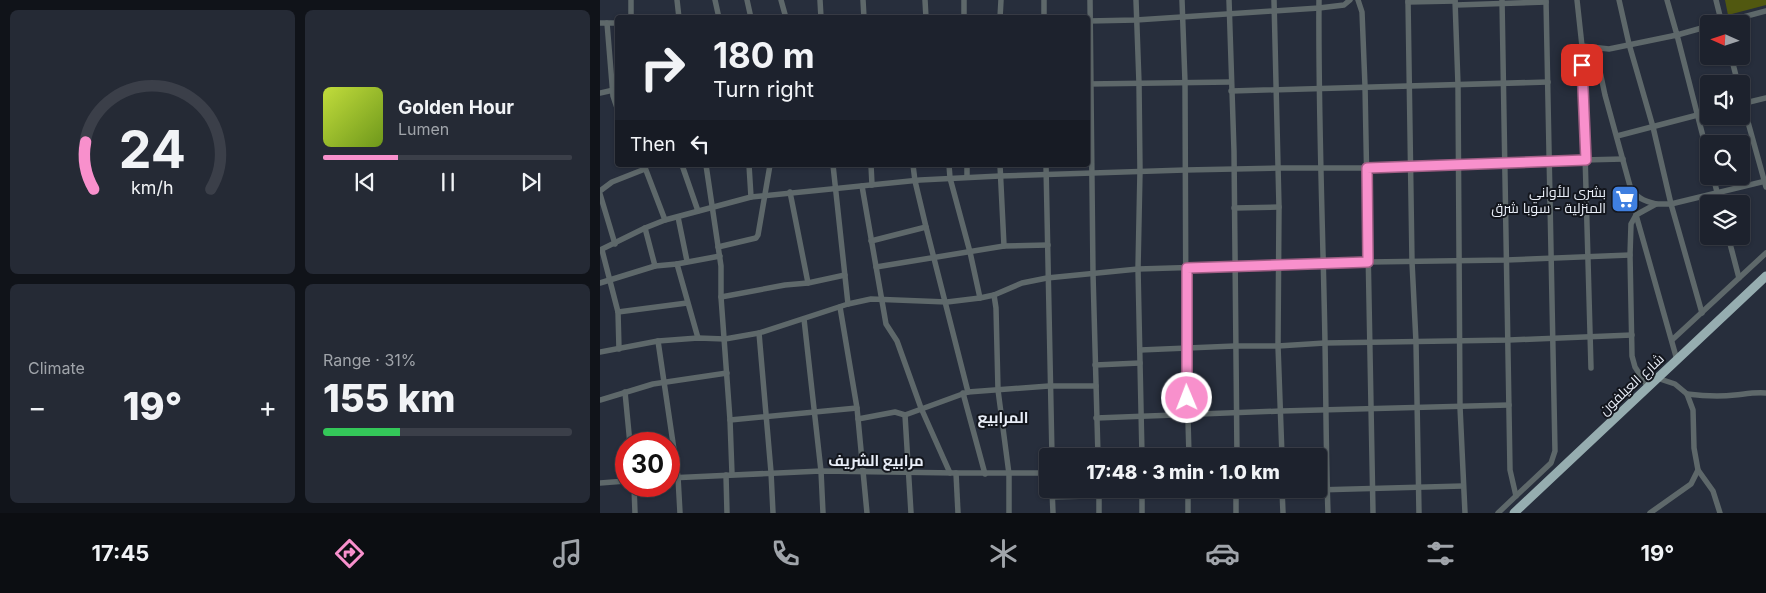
<!DOCTYPE html>
<meta charset="utf-8">
<style>
body{margin:0;font-family:Inter,Cairo,sans-serif;background:#252a35;color:#f1f3f6;height:100vh;display:flex;flex-direction:column;font-size:19px;white-space:nowrap}
*{box-sizing:border-box;margin:0}
p{font-size:16px;color:#a0a4aa}
.icon{flex:none;width:28px;height:28px;fill:none;stroke:currentColor;stroke-width:2;stroke-linecap:round;stroke-linejoin:round}
.map{position:relative;flex:1;overflow:hidden}
.sheet{display:flex;flex-direction:column;gap:10px;padding:10px;background:#101319;width:600px}
.sheet>*{flex:none}
.hud{position:absolute;left:15px;top:15px;width:475px;height:152px;border-radius:5px;box-shadow:0 1px 4px #0004,0 0 0 1px #3b3f49;background:#1d222d;color:#f1f3f6;overflow:hidden}
.needle{width:32px;rotate:273deg}
.fabs{position:absolute;left:1100px;top:15px;display:grid;gap:10px}
.fabs a{display:grid;place-items:center;width:50px;height:50px;border-radius:5px;background:#1d222d;box-shadow:0 1px 4px #0004,0 0 0 1px #3b3f49;font-size:25px}
.speed{position:absolute;left:15px;top:432px;display:flex;gap:10px;font-size:25px;font-weight:700;text-align:center}
.speed>*{display:grid;place-content:center;width:65px;height:65px;border-radius:50%;background:#1d222d;box-shadow:0 1px 4px #0004,0 0 0 1px #3b3f49;line-height:1}
.speed .limit{border:8px solid #d22;background:#fff;color:#111}
.pin{position:absolute;display:grid;place-items:center;width:42px;height:42px;color:#fff;margin:-21px;border-radius:10px;box-shadow:0 2px 8px #0006}
.me{position:absolute;width:55px;margin:-28px;rotate:359deg;stroke-linejoin:round;filter:drop-shadow(0 0 4px #0008)}
.turn{display:flex;align-items:center;gap:18px;height:105px;padding:0 15px;font-size:22px}
.turn .icon{width:65px;height:65px;stroke-width:2.5}
.turn b{display:block;font-size:35px;line-height:42px}
.then{display:flex;align-items:center;height:48px;padding:0 15px;background:#0003;gap:10px;font-size:19px}
.big{font-size:38px;font-weight:800;line-height:1.1}
.sheet .widget{flex:1;display:flex;flex-direction:column;justify-content:center;gap:8px;min-width:0;padding:0 18px;border-radius:8px;background:#252a35}
.sheet .dial{align-items:center;gap:0}
.dial svg{height:130px;overflow:visible;fill:none;stroke:#3b3f49;stroke-width:7;stroke-linecap:round;text-anchor:middle}
.dial text{fill:#f1f3f6;stroke:none}
.song{display:flex;align-items:center;gap:15px}
.cover{width:60px;height:60px;border-radius:8px;background:linear-gradient(135deg,hsl(70 70% 55%),hsl(80 70% 35%))}
.played{height:5px;border-radius:2px;background:linear-gradient(90deg,#f890cc 30%,#3b3f49 30%)}
.keys{display:flex;justify-content:space-around;direction:ltr}
.heat{display:flex;justify-content:space-between;align-items:center;font-size:28px;direction:ltr}
.charge{height:8px;border-radius:4px;background:linear-gradient(90deg,#34c759 31%,#3b3f49 0)}
.sheet .tiles{flex:1;display:grid;gap:10px;grid-template-columns:repeat(2,1fr)}
.trip{position:absolute;left:439px;top:448px;width:288px;height:50px;border-radius:5px;background:#1d222d;box-shadow:0 1px 4px #0004,0 0 0 1px #3b3f49;font-weight:800;line-height:50px;text-align:center}
.menu{display:flex;height:80px;justify-content:space-around;align-items:center;background:#0c0e12;color:#a0a4aa}
.menu .icon{width:35px;height:35px}
.menu .current{color:#f890cc}
.menu b{font-size:22px;color:#f1f3f6}
main{display:flex;flex:1;min-height:0}
.map>svg:first-child{display:block}
.green{fill:#515810}
.lines{fill:none;stroke-linecap:round;stroke-linejoin:round}
.minor{stroke:#5e686a;stroke-width:5.5}
.trunk{stroke:#96adb0;stroke-width:9}
.route-casing{stroke:#a15e85;stroke-width:12}
.route{stroke:#f890cc;stroke-width:9}
.labels{text-anchor:middle;dominant-baseline:central;stroke-width:4;stroke-linejoin:round;paint-order:stroke}
.poi-label{font-size:14px;fill:#e8edf7;stroke:#13161d;text-anchor:end}
.street-label{font-size:14px;fill:#e8edf7;stroke:#13161d}
.neighbourhood-label{font-size:15px;font-weight:bold;fill:#e8edf7;stroke:#13161d}
</style>
<main>
<section class="sheet">
<div class="tiles">
<div class="widget dial"><svg viewBox="0 0 100 80">
<path d="M14 69A42 42 0 1 1 86 69"/>
<path d="M14 69A42 42 0 0 1 9 40" stroke="#f890cc"/>
<text x="50" y="56" font-size="32" font-weight="700">24</text>
<text x="50" y="72" font-size="11">km/h</text>
</svg></div>
<div class="widget">
<div class="song"><i class="cover"></i><div><b>Golden Hour</b><p>Lumen</p></div></div>
<div class="played"></div>
<div class="keys"><svg class="icon" aria-label="previous" viewBox="0 0 24 24"><path d="M18 5L8 12l10 7zM5 5v14"/></svg><svg class="icon" aria-label="pause" viewBox="0 0 24 24"><path d="M8 5v14M16 5v14"/></svg><svg class="icon" aria-label="next" viewBox="0 0 24 24"><path d="M6 5l10 7-10 7zM19 5v14"/></svg></div>
</div>
<div class="widget"><p>Climate</p>
<div class="heat"><a>−</a><b class="big">19°</b><a>+</a></div>
</div>
<div class="widget"><p>Range · 31%</p><b class="big">155 km</b><div class="charge"></div></div>
</div>
</section>
<div class="map">
<svg width="1166" height="513" viewBox="0 0 1166 513">
<rect width="100%" height="100%" fill="#272e3c"/>
<polygon class="green" points="1125,0 1166,0 1166,5 1128,15"/>
<g class="lines">
<g class="minor">
<polyline points="77,0 79,18"/>
<polyline points="115,0 119,18"/>
<polyline points="147,0 151,18"/>
<polyline points="181,0 186,18"/>
<polyline points="220,0 221,18"/>
<polyline points="263,0 264,18"/>
<polyline points="325,0 326,18"/>
<polyline points="490,0 493,274 498,456"/>
<polyline points="536,0 539,83 540,171 538,269 542,456"/>
<polyline points="582,0 585,82 586,347 589,456"/>
<polyline points="629,0 634,151 637,456"/>
<polyline points="674,0 679,207 678,346 682,456"/>
<path d="M 719,0 C 718,114 723,228 725,342 C 726,399 726,456 728,513"/>
<polyline points="758,0 762,12 765,86 773,513"/>
<polyline points="808,0 812,262 816,342 819,513"/>
<polyline points="855,0 858,85 860,407 865,513"/>
<polyline points="902,0 910,470 916,496"/>
<polyline points="977,0 982,46 991,368"/>
<polyline points="1019,0 1029,44 1053,127 1071,204 1102,313"/>
<polyline points="1067,0 1077,35 1109,26"/>
<polyline points="1116,0 1122,24"/>
<polyline points="808,2 855,1"/>
<polyline points="856,5 946,2"/>
<polyline points="31,18 31,0"/>
<polyline points="364,18 364,0"/>
<polyline points="400,18 401,0"/>
<polyline points="444,18 444,0"/>
<polyline points="488,21 536,20 719,8 744,5 750,0"/>
<polyline points="0,23 18,23"/>
<polyline points="7,23 13,96 18,111"/>
<polyline points="1117,24 1166,11"/>
<polyline points="982,46 1009,49 1077,35 1109,160"/>
<path d="M 995,48 L 1005,95 L 1030,186 C 1036,198 1044,201 1056,204"/>
<polyline points="1131,56 1138,84"/>
<polyline points="488,84 631,82"/>
<polyline points="631,91 948,82"/>
<polyline points="0,93 18,89"/>
<polyline points="1141,97 1166,187"/>
<polyline points="1141,104 1166,98"/>
<polyline points="1017,136 1109,112"/>
<polyline points="44,165 65,220"/>
<polyline points="82,165 98,211"/>
<polyline points="106,165 121,266 121,297 130,420 132,474"/>
<polyline points="149,165 151,197"/>
<polyline points="233,165 248,304"/>
<polyline points="271,165 272,185"/>
<polyline points="313,165 315,181 326,227 368,392"/>
<polyline points="349,165 350,178 370,252 380,298"/>
<polyline points="367,165 367,177"/>
<polyline points="400,165 404,246"/>
<polyline points="446,165 452,456"/>
<polyline points="1113,176 1120,204"/>
<polyline points="262,186 286,324 297,341 321,408 350,473"/>
<polyline points="0,191 12,182 45,169"/>
<polyline points="190,192 208,283"/>
<polyline points="0,194 15,244"/>
<polyline points="634,208 679,207"/>
<polyline points="1036,215 1077,360"/>
<polyline points="78,217 87,261"/>
<polyline points="45,228 55,266"/>
<polyline points="1128,236 1139,278"/>
<polyline points="271,241 326,227"/>
<polyline points="118,247 156,238 158,235 170,165"/>
<polyline points="0,250 45,228 65,220 151,197 320,180 400,176 585,170 678,168 767,168 906,162 1023,159"/>
<polyline points="2,250 18,312 19,349"/>
<polyline points="276,267 404,246 448,245"/>
<polyline points="0,283 55,266 77,264"/>
<polyline points="394,295 396,308 398,390 409,474 409,513"/>
<polyline points="121,297 185,285 208,283 245,275"/>
<polyline points="240,307 257,408 267,513"/>
<polyline points="18,312 87,303"/>
<polyline points="204,319 221,471 223,513"/>
<polyline points="159,333 171,472 173,513"/>
<polyline points="98,338 77,264 120,256"/>
<polyline points="1072,340 1166,253"/>
<polyline points="58,341 78,477 80,513"/>
<polyline points="540,350 635,346 678,346 725,343 909,340 1032,335"/>
<polyline points="0,352 58,341 98,338 125,339 159,333 248,304 271,299 347,302 380,298 394,295 422,283 447,278 538,269 769,262 906,260 1030,255"/>
<polyline points="495,365 540,363"/>
<polyline points="1048,387 1035,367 1032,356 1030,255 1031,224 1036,215 1045,210 1056,204 1071,204 1166,181"/>
<polyline points="25,392 30,444"/>
<polyline points="363,393 385,474"/>
<path d="M 1087,394 C 1103,396 1119,397 1135,395 C 1145,394 1155,392 1166,393"/>
<polyline points="0,400 53,384 127,373"/>
<polyline points="305,415 311,513"/>
<polyline points="496,418 681,411 909,405"/>
<polyline points="258,419 295,412 305,415 368,392 449,386 496,386"/>
<polyline points="130,420 257,408"/>
<polyline points="1098,470 1113,491 1120,513"/>
<polyline points="356,473 358,513"/>
<polyline points="126,475 127,513"/>
<polyline points="69,478 221,471 356,473 448,473"/>
<polyline points="0,483 26,481"/>
<polyline points="34,486 35,513"/>
<polyline points="452,489 453,513"/>
<polyline points="499,489 499,513"/>
<polyline points="542,489 542,513"/>
<polyline points="588,489 588,513"/>
<polyline points="636,489 636,513"/>
<polyline points="682,489 683,513"/>
<polyline points="452,497 863,486"/>
<polyline points="898,513 951,463 955,451 946,0"/>
<polyline points="1050,513 1091,484 1098,470 1094,448 1093,410 1087,394 1075,384 1057,378"/>
</g>
<polyline class="trunk" points="914,513 1166,276"/>
</g>
<g class="lines">
<defs>
<polyline id="route" points="587,398 587,268 768,262 767,168 986,160 982,65"/>
</defs>
<use href="#route" class="route-casing"/>
<use href="#route" class="route"/>
</g>
<defs>
<symbol id="supermarket-square" viewBox="-11 -11 22 22"><rect x="-9" y="-9" width="18" height="18" rx="4" fill="#3f7fe0" stroke="#13161d"/><path d="M-6-5.5h2.5l.6 2H6L4.5 2H-2.5L-4.4-4H-6ZM-1.5 3.2a1.3 1.3 0 1 0 .1 0ZM3 3.2a1.3 1.3 0 1 0 .1 0Z" fill="#fff"/></symbol>
</defs>
<g fill-rule="evenodd">
<use href="#supermarket-square" x="1009" y="183" width="32" height="32"/>
</g>
<g class="labels">
<g class="poi-label">
<text x="1006" y="191">بشرى للأواني<tspan x="1006" dy="16">المنزلية - سوبا شرق</tspan></text>
</g>
<g class="street-label">
<text transform="translate(1031 384) rotate(-43)">شارع العيلفون</text>
</g>
<g class="neighbourhood-label">
<text x="403" y="417">المرابيع</text>
<text x="276" y="460">مرابيع الشريف</text>
</g>
</g>
</svg>
<div class="fabs">
<a><svg class="needle" viewBox="-14 -14 28 28"><path d="M0-13l5 13h-10z" fill="#e53935"/><path d="M0 13l5-13h-10z" fill="#a0a4aa"/></svg></a>
<a><svg class="icon" aria-label="sound" viewBox="0 0 24 24"><path d="M4 9h4l5-4v14l-5-4H4zM17 9q2 3 0 6"/></svg></a>
<a><svg class="icon" aria-label="search" viewBox="0 0 24 24"><circle cx="10" cy="10" r="6"/><path d="M15 15l6 6"/></svg></a>
<a><svg class="icon" aria-label="layers" viewBox="0 0 24 24"><path d="M12 4l9 5-9 5-9-5zM3 14l9 5 9-5"/></svg></a>
</div>
<div class="speed"><div class="limit">30</div></div>
<div class="pin" style="left:982px;top:65px;background:#d93025"><svg class="icon" aria-label="arrive" viewBox="0 0 24 24"><path d="M6 21V4h12l-3 4 3 4H6"/></svg></div>
<svg class="me" style="left:587px;top:398px" viewBox="-20 -20 40 40"><circle r="17" fill="#f890cc" stroke="#fff" stroke-width="3"/><path d="M0-11L8 9 0 5-8 9z" fill="#fff"/></svg>
<div class="trip">17:48 · 3 min · 1.0 km</div>
<div class="hud">
<div class="turn"><svg class="icon" aria-label="right" viewBox="0 0 24 24"><path d="M7 20v-9h11M14 6l5 5-5 5"/></svg><div><b>180 m</b>Turn right</div></div>
<div class="then">Then<svg class="icon" aria-label="left" viewBox="0 0 24 24"><path d="M17 20v-9H6M10 6l-5 5 5 5"/></svg></div>
</div>
</div>
</main>
<nav class="menu">
<b>17:45</b>
<svg class="icon current" aria-label="directions" viewBox="0 0 24 24"><path d="M12 3l9 9-9 9-9-9zM9 14v-3h6M13 9l2 2-2 2"/></svg>
<svg class="icon" aria-label="music" viewBox="0 0 24 24"><path d="M9 18V5l10-2v13"/><circle cx="6" cy="18" r="3"/><circle cx="16" cy="16" r="3"/></svg>
<svg class="icon" aria-label="phone" viewBox="0 0 24 24"><path d="M5 4h4l2 5-3 2q2 4 5 5l2-3 5 2v4C11 20 4 13 5 4z"/></svg>
<svg class="icon" aria-label="climate" viewBox="0 0 24 24"><path d="M12 3v18M4 7l16 10M4 17L20 7"/></svg>
<svg class="icon" aria-label="car" viewBox="0 0 24 24"><path d="M5 17H2v-5l4-1 3-4h7l3 4 3 1v5h-3M9 17h6M6 11h13"/><circle cx="7" cy="17" r="2"/><circle cx="17" cy="17" r="2"/></svg>
<svg class="icon" aria-label="filters" viewBox="0 0 24 24"><path d="M4 7h16M4 17h16"/><circle cx="9" cy="7" r="2"/><circle cx="15" cy="17" r="2"/></svg>
<b>19°</b>
</nav>
